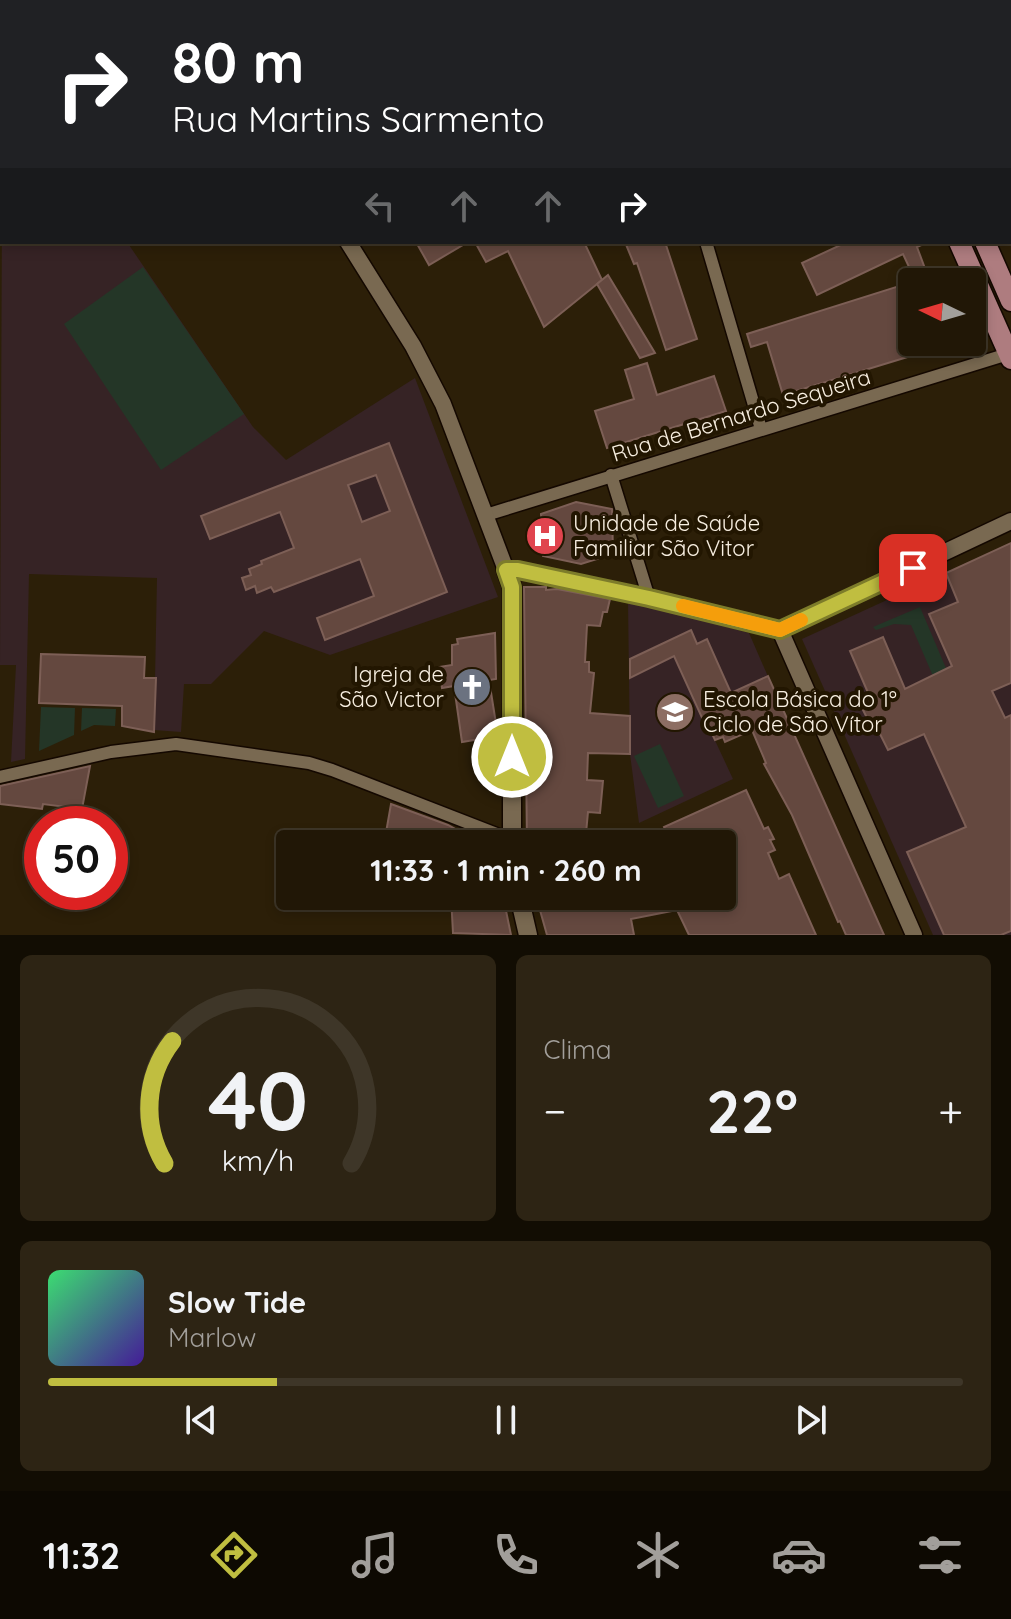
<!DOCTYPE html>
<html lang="pt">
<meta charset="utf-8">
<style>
body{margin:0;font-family:Quicksand,sans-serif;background:#2d2414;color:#f1f3f6;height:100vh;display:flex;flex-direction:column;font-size:30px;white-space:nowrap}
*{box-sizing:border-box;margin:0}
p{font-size:26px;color:#a29f9b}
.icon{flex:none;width:44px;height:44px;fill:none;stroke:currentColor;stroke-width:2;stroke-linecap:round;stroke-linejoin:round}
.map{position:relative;height:935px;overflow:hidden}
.sheet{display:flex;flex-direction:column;gap:20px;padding:20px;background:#120d03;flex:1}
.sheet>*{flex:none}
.guide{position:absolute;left:0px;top:0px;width:1012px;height:244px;box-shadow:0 4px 12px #0003,0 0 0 2px #3e3628;background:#202124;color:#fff;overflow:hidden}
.needle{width:52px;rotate:275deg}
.controls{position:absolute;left:898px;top:268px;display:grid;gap:16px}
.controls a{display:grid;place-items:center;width:88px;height:88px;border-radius:8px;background:#211706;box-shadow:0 4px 12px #0003,0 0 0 2px #3e3628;font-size:40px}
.speed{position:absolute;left:24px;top:806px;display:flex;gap:16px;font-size:40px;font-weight:700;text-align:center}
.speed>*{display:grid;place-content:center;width:104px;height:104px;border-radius:50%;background:#211706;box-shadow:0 4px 12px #0003,0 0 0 2px #3e3628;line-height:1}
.speed .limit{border:12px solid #d22;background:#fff;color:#111}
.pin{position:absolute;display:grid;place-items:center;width:68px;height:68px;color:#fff;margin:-34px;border-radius:16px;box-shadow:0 4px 12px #0006}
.me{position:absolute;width:88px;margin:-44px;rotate:0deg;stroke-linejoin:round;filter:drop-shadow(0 0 6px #0008)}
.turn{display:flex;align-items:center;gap:28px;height:168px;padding:0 40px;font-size:36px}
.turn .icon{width:104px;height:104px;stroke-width:2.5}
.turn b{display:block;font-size:56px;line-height:68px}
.lanes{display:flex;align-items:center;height:76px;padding:0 40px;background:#0003;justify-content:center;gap:40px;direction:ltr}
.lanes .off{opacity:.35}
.big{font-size:60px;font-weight:800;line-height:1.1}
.sheet .widget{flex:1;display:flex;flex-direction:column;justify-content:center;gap:12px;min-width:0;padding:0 28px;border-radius:12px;background:#2d2414}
.sheet .dial{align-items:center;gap:0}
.dial svg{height:208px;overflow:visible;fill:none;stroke:#3e3628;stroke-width:7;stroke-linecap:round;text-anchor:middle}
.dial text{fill:#f1f3f6;stroke:none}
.song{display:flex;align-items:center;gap:24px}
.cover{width:96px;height:96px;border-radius:12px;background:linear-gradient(135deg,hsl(140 70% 55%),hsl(260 70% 35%))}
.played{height:8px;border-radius:4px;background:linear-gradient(90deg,#c0be40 25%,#3e3628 25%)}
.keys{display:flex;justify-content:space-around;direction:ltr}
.heat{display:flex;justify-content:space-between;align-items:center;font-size:44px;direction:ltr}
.sheet .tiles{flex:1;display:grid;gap:20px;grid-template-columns:1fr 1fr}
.widget:last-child{grid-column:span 2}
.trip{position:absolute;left:276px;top:830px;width:460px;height:80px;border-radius:8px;background:#211706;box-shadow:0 4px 12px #0003,0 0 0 2px #3e3628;font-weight:800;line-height:80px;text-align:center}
.tab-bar{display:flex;height:128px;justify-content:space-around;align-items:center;background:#0d0902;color:#a29f9b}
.tab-bar .icon{width:56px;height:56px}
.tab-bar .current{color:#c0be40}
.tab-bar b{font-size:36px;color:#f1f3f6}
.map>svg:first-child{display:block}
.education{fill:#362325}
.green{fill:#243627}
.building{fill:#64483f;stroke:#7d5f56;stroke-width:2;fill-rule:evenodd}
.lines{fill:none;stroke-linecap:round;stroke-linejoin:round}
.minor-casing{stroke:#140800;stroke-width:15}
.tertiary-casing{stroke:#140800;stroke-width:19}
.secondary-casing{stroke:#140800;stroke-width:21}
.primary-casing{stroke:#140800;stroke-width:23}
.minor{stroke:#796951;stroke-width:12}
.tertiary{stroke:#796951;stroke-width:16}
.secondary{stroke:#796951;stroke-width:18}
.primary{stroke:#ae7c7f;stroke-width:20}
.route-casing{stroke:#7d7c2a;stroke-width:20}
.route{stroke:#c0be40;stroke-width:14}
.slow{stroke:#f59e0b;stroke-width:14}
.labels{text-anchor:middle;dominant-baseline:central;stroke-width:8;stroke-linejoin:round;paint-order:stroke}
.street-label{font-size:22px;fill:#f8efe1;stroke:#221601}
.poi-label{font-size:22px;fill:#f8efe1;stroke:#221601;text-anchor:start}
</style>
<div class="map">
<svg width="1011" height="935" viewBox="0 0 1011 935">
<rect width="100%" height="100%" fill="#2c1f08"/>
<g class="education">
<polygon points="2,203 2,242 127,242 253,427 286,460 415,378 498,597 330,655 264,631 211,684 184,684 181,732 154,730 157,578 29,574 25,759 11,762 16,665 0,665"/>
<polygon points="1011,543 1011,935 933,935 802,639"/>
<polygon points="628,601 749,633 773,688 705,719 733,779 639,823 630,754"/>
</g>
<g class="green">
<polygon points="143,267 244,414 161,470 64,324"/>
<polygon points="920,607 962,706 948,711 911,625 894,624 876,630 873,627"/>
<polygon points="41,707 75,708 74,735 39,751"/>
<polygon points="82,708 116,709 115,726 94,725 81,731"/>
<polygon points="660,744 684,796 658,808 634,756"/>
</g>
<g class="building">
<polygon points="416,242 468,242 429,265"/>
<polygon points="475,242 584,242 602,280 544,327 508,251 486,262"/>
<polygon points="625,242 665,242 697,339 666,350 637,263 634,264"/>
<polygon points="847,242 928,242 917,247 930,282 916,282 903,254 817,295 802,263"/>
<polygon points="608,275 655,353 640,358 597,284"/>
<polygon points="912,282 912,342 947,342 947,345 783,395 767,342 751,347 747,334"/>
<polygon points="647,363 657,395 714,376 726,411 607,448 595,411 634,399 625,370"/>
<path d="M 389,443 L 447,592 L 325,640 L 317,618 L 374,596 L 360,559 L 274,592 L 271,587 L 257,593 L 255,586 L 246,590 L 242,578 L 251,575 L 249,569 L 262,564 L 261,561 L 294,548 L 280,512 L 210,539 L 201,516 ZM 376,475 L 390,511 L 362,522 L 348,485 Z"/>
<polygon points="576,502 612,509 613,554 581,564 543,556 541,514"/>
<polygon points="1011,543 1011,683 992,691 1005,718 1011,715 1011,931 1001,935 944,935 907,852 966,827 924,734 888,750 872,718 868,720 861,706 872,702 850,651 883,637 905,689 952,666 929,614 958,602 946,573"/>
<polygon points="524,587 546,587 546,590 557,589 610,599 607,612 603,612 600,626 587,625 585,662 589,662 589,672 594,673 590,713 630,716 630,754 588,753 587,780 603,781 600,813 588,812 585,844 527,844"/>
<polygon points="691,630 697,644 707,639 731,693 768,676 884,935 846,935 840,921 838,922 792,815 764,764 766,763 752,730 725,742 723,737 715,740 705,719 703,720 674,656 630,678 630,659"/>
<polygon points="495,633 496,679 489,680 498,736 462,742 454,686 442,688 439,667 452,665 452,645 458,644 457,639"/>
<polygon points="41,654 145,657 144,678 156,678 154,732 122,726 122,706 39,703"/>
<polygon points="90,766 82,809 43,804 42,809 0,804 0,786"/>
<polygon points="746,790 764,829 768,827 774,839 770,840 775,850 768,853 779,879 789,874 816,935 689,935 677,910 631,919 634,935 547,935 536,896 695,896 697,901 709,896 722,896 722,844 671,844 664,827"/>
<polygon points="391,804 448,825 482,844 384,844"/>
<polygon points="451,896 503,896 511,935 453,933"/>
</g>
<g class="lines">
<defs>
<g id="minor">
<polyline points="341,0 342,2"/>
<polyline points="662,0 662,2"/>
<polyline points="969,0 969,2"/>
<polyline points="1007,2 1011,0"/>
<polyline points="706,242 761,429"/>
<polyline points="611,475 649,598"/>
<polyline points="486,515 1008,354"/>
<polyline points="506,570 518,570 649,598 780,630"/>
<polyline points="0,777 111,752 176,744 309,763 332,770 512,840"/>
</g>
<g id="tertiary">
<polyline points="189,0 190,2"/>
<polyline points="113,2 115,0"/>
<polyline points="0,96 2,95"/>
<polyline points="348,242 413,346 443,404 506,570"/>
<polyline points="914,935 780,630 1011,521"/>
</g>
<g id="secondary">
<polyline points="506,570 512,587 512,844"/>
<polyline points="519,896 528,935"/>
</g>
<g id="primary">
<polyline points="852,0 852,2"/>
<polyline points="880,0 881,2"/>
<polyline points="959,242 1011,359"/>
<polyline points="985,242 1011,301"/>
</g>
</defs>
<use href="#minor" class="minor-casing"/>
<use href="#tertiary" class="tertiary-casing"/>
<use href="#secondary" class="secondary-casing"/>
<use href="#primary" class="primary-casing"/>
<use href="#minor" class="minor"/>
<use href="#tertiary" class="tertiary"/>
<use href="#secondary" class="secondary"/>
<use href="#primary" class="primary"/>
</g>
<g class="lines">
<defs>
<polyline id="route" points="512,757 512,587 506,570 518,570 649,598 780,630 913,568"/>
</defs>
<use href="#route" class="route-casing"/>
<use href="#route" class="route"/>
<polyline class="slow" points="683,606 780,630 801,620"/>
</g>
<defs>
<symbol id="hospital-disc" viewBox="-11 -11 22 22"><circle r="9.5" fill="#e0444e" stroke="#221601"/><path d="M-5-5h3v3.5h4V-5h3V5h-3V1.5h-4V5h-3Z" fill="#fff"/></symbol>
<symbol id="church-disc" viewBox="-11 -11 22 22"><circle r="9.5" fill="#6b7280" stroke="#221601"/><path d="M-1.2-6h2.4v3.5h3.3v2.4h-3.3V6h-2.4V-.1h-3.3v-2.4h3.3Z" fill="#fff"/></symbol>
<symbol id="school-disc" viewBox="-11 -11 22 22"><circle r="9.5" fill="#8d6e63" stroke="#221601"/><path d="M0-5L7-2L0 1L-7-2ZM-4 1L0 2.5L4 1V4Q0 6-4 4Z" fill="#fff"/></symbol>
</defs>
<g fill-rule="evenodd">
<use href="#hospital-disc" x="523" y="514" width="44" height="44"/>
<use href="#church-disc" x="450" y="665" width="44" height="44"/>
<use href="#school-disc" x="653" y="690" width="44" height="44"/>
</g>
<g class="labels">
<g class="street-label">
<text transform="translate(741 415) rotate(-17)">Rua de Bernardo Sequeira</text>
</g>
<g class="poi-label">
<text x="573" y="523">Unidade de Saúde<tspan x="573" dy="25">Familiar São Vitor</tspan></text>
<text x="444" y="674" text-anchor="end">Igreja de<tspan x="444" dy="25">São Victor</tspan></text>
<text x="703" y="699">Escola Básica do 1º<tspan x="703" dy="25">Ciclo de São Vítor</tspan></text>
</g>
</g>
</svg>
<div class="controls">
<a><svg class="needle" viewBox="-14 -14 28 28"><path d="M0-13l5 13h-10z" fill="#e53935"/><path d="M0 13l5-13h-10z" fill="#a29f9b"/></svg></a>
</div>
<div class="speed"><div class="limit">50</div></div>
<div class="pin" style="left:913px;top:568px;background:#d93025"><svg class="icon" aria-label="arrive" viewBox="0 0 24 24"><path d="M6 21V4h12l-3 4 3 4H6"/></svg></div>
<svg class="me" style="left:512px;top:757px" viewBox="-20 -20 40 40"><circle r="17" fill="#c0be40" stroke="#fff" stroke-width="3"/><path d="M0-11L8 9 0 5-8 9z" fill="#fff"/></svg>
<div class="trip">11:33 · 1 min · 260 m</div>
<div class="guide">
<div class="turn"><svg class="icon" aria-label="right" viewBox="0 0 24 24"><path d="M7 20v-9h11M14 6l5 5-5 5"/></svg><div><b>80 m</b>Rua Martins Sarmento</div></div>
<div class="lanes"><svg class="icon off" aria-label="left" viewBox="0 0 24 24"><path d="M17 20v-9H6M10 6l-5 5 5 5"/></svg><svg class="icon off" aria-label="ahead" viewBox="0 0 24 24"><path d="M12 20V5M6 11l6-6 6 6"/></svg><svg class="icon off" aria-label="ahead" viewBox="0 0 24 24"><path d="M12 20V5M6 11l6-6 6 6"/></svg><svg class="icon" aria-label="right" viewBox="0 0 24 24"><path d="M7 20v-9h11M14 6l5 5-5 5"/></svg></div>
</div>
</div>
<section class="sheet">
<div class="tiles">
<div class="widget dial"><svg viewBox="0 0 100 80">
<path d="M14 69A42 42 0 1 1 86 69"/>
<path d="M14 69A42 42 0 0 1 17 22" stroke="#c0be40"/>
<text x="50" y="56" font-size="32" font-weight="700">40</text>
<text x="50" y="72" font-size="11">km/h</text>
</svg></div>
<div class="widget"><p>Clima</p>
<div class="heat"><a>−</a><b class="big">22°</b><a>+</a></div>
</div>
<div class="widget">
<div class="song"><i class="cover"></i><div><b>Slow Tide</b><p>Marlow</p></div></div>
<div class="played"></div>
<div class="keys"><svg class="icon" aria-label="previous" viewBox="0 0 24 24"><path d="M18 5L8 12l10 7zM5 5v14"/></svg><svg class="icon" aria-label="pause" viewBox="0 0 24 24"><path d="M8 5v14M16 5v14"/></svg><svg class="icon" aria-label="next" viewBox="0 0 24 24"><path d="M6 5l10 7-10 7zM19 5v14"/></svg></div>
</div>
</div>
</section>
<nav class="tab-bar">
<b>11:32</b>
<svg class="icon current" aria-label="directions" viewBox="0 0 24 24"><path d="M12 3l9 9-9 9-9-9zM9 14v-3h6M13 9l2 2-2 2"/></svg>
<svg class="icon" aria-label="music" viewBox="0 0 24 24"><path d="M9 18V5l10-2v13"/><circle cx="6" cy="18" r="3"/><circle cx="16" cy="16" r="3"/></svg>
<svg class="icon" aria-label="phone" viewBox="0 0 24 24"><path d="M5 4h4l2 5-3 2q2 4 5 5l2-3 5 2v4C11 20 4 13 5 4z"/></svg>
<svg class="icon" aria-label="climate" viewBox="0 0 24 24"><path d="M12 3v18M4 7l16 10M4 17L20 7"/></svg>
<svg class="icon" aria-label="car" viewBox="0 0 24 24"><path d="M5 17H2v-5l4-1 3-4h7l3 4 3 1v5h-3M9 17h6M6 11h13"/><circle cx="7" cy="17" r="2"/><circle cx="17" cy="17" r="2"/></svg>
<svg class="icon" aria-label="filters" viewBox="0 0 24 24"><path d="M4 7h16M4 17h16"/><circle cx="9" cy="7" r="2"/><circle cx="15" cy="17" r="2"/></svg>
</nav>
